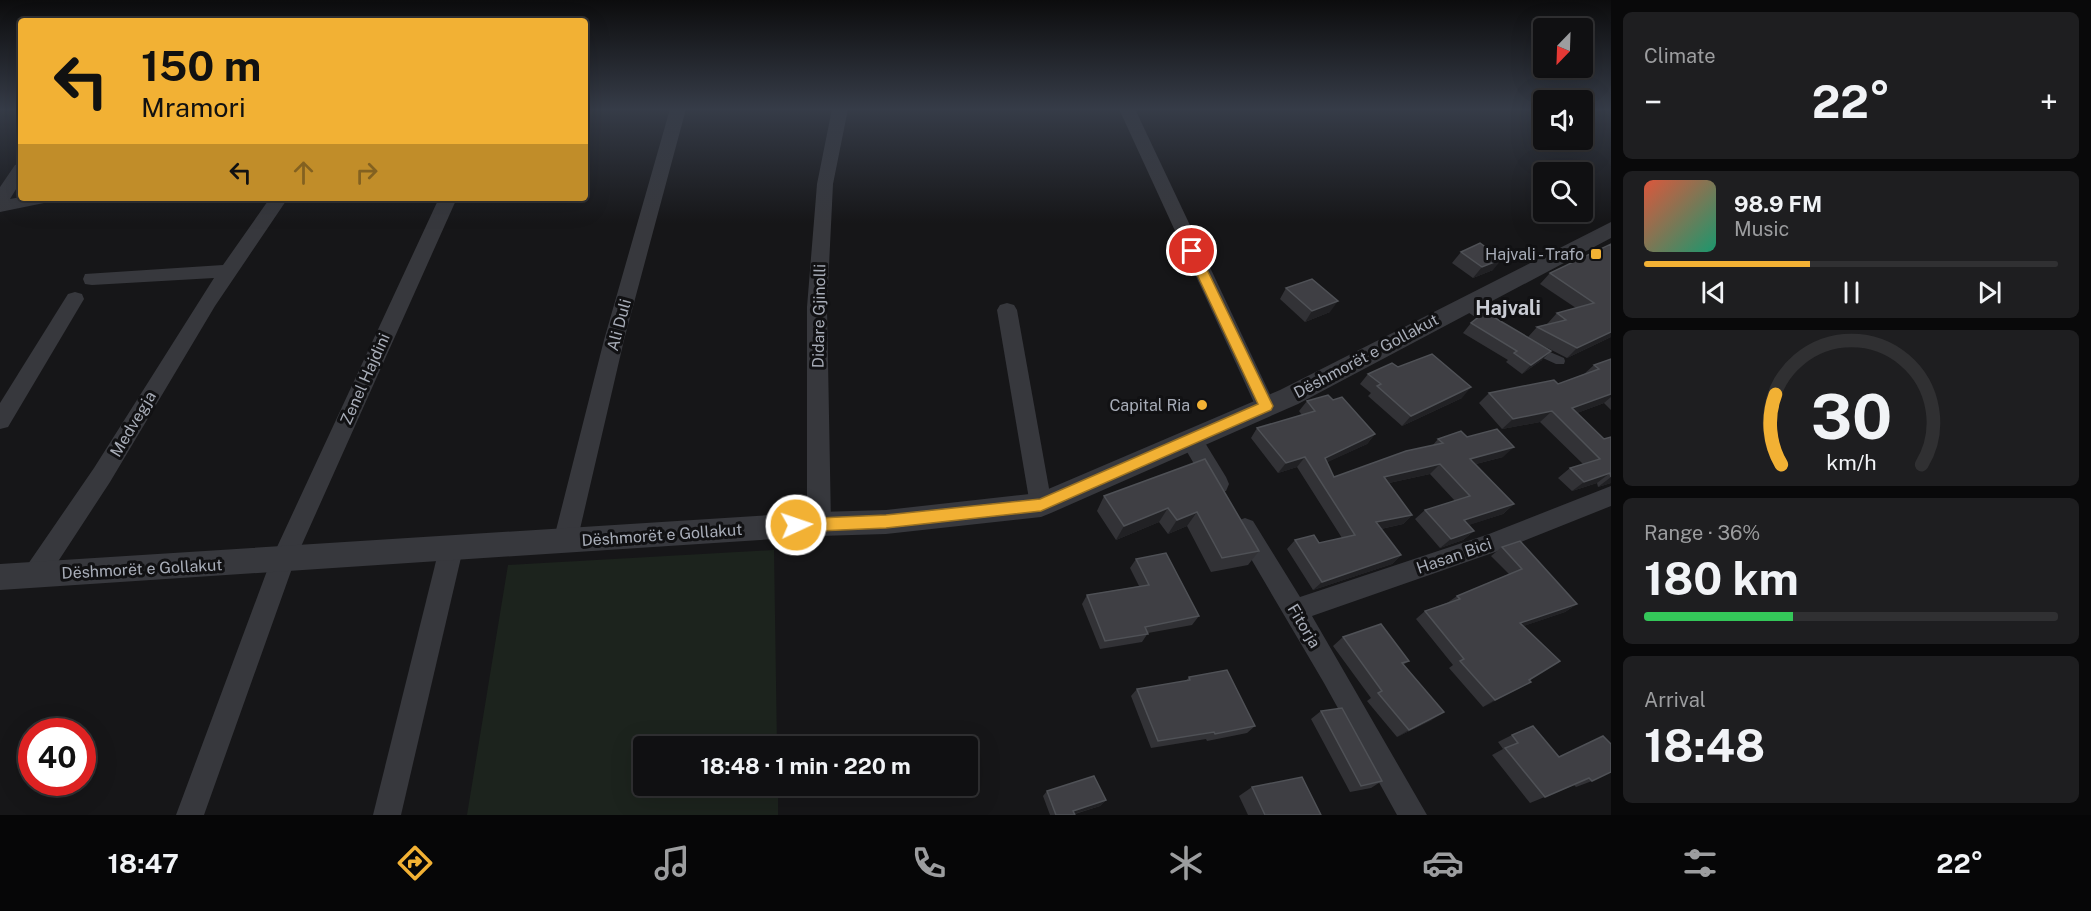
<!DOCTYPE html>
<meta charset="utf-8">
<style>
body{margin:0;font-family:"Public Sans",sans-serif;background:#1e1e20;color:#f1f3f6;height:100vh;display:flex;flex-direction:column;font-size:22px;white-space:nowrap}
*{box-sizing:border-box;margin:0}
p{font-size:20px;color:#9c9d9f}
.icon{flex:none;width:33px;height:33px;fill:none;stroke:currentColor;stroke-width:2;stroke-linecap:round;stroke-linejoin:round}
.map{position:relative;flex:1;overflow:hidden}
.sheet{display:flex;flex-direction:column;gap:12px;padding:12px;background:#09090a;width:480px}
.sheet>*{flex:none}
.guide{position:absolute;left:18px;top:18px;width:570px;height:183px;border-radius:6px;box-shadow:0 6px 24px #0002,0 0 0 2px #303032;background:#f2b134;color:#111;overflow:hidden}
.needle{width:39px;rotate:203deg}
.buttons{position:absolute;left:1533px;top:18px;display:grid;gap:12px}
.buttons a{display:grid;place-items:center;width:60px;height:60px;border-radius:6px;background:#101012;box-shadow:0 6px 24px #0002,0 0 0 2px #303032;font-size:30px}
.speed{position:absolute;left:18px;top:718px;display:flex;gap:12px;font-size:30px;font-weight:700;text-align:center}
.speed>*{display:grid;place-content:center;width:78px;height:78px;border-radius:50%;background:#101012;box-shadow:0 6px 24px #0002,0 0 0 2px #303032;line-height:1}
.speed .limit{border:9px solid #d22;background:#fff;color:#111}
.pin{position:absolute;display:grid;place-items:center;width:51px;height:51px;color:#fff;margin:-26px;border:3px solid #fff;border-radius:50%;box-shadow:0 2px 6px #0007}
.me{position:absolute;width:66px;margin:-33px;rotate:87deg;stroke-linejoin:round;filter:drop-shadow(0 0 4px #0008)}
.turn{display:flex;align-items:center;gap:21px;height:126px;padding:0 24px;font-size:27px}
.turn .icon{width:78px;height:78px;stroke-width:2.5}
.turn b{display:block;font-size:42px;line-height:51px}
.lanes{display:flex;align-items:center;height:57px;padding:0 24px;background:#0003;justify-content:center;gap:30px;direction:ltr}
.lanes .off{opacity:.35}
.big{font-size:45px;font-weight:700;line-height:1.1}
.sheet .tile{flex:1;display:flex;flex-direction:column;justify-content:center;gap:9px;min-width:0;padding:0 21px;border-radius:9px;background:#1e1e20}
.sheet .dial{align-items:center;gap:0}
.dial svg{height:156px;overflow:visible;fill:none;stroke:#303032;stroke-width:7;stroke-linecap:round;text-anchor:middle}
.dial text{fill:#f1f3f6;stroke:none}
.song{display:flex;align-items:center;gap:18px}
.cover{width:72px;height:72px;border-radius:9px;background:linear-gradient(135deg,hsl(10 70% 55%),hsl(160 70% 35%))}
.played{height:6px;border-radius:3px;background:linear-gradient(90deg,#f2b134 40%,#303032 40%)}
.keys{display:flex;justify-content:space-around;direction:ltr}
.heat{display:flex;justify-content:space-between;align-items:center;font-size:33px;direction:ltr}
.charge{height:9px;border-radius:4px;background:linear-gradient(90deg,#34c759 36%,#303032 0)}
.trip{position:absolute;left:633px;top:736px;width:345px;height:60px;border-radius:6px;background:#101012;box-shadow:0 6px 24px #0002,0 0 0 2px #303032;font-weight:700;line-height:60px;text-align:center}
.tabs{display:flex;height:96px;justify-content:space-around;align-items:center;background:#060607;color:#9c9d9f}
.tabs .icon{width:42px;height:42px}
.tabs .current{color:#f2b134}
.tabs b{font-size:27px;color:#f1f3f6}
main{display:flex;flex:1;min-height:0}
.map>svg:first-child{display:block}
.green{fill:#1c231d}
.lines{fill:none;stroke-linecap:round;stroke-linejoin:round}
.service{fill:#37383d;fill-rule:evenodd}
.minor{fill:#37383d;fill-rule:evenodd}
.tertiary{fill:#37383d;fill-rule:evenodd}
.wall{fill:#323236}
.shaded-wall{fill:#212124}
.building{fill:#3f3f44;stroke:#4f5156;stroke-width:1.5}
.route{fill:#f2b134;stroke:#9d7322;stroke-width:1.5}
.poi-dot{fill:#f2b134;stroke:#111113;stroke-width:2}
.labels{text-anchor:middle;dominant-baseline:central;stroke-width:6;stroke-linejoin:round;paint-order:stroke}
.poi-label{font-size:16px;fill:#a8adb8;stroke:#111113;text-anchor:end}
.street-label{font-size:16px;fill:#a8adb8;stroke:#111113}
.quarter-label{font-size:20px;font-weight:bold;fill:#c9ccd4;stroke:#111113}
</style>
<main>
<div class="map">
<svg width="1611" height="815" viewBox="0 0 1611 815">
<rect width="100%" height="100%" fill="#161618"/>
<polygon class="green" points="774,550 777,747 644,747 644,786 778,786 778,815 467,815 508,565"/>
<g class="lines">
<g class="service">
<polygon points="1463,302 1495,320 1497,323 1495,326 1489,326 1460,307 1458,305 1460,303"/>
<polygon points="1536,346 1564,358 1565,361 1564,364 1556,364 1532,353 1531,350"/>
</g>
<g class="minor">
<polygon points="670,109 686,109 624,340 577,542 573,549 565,552 557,549 553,542 604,340"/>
<polygon points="832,109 848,109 833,184 827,307 831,524 827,531 819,534 811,531 807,524 807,307 817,184"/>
<polygon points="1119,109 1135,109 1276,407 1273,413 1266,415 1259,413 1256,407"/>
<polygon points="21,164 21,181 10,199 21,197 53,198 50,202 44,203 0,212 0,187 15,165"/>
<polygon points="270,198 288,198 215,306 110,482 44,583 35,586 26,583 23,575 26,567 94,468 214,278 92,285 85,284 83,279 85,274 223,265"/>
<polygon points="439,198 457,198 295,560 204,815 176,815 271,560"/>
<polygon points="75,292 82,294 84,299 8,427 0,429 0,403 68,294"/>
<polygon points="1007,303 1014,305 1017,310 1052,505 1049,512 1041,515 1033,512 1030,505 997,310 1000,305"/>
<polygon points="1191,430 1199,433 1226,477 1229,484 1226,491 1218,493 1210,491 1183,445 1180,439 1183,433"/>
<polygon points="1611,486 1611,506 1501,550 1312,616 1427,815 1397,815 1324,683 1237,535 1233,528 1237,521 1245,518 1253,521 1300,597 1489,534"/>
<polygon points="451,539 459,542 463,549 401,815 373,815 439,549 443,542"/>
</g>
<polygon class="tertiary" points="1611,222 1611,238 1298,404 1051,513 1041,517 886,534 819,536 0,590 0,564 819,512 886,510 1039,493 1280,390"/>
</g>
<g class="wall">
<polygon points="1611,244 1611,337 1567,358 1532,340 1542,360 1522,374 1506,362 1508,360 1463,333 1471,323 1528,337 1537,327 1547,324 1557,313 1576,308 1540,284 1550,273"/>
<polygon points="1461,252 1493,270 1473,278 1452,263"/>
<polygon points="1286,288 1330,312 1305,322 1280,299"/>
<polygon points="1611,359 1611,410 1604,403 1577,413 1604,439 1611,437 1611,483 1598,487 1597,483 1572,491 1558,478 1570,468 1583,464 1540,422 1502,429 1479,403 1489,393 1558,384 1584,374 1594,365"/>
<polygon points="1398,367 1462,398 1402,426 1368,396 1371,393 1360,384 1368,374"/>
<polygon points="1333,400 1375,434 1367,444 1327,462 1334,477 1432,446 1438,439 1467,437 1503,457 1476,464 1514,504 1503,514 1468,525 1474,531 1463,540 1440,548 1415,519 1425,510 1455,501 1430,474 1389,483 1412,515 1403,524 1381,529 1401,555 1392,564 1313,590 1287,549 1295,540 1319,543 1342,538 1297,467 1278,473 1251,438 1257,428 1302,415 1299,411 1307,401"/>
<polygon points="1205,459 1259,551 1248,565 1211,572 1187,526 1168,534 1159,522 1116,540 1097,511 1104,496"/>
<polygon points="1502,547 1577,604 1565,612 1523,626 1529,680 1531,682 1483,707 1449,668 1453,665 1416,619 1425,611 1447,603 1457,596 1509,574 1491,556"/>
<polygon points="1136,559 1199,616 1192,625 1148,633 1142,642 1100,649 1082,604 1087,595 1139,586 1130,568"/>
<polygon points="1343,637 1409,661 1403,665 1432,720 1397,737 1367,701 1371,698 1333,646"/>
<polygon points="1189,677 1255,726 1247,733 1207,741 1206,739 1151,748 1131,696 1137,689 1186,681"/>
<polygon points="1321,711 1382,781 1371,788 1350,792 1311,719"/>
<polygon points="1512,735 1559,757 1603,736 1592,781 1576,787 1574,785 1530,803 1492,755 1503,749 1498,742"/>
<polygon points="1252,787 1321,815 1248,815 1239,796"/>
<polygon points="1047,791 1106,800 1100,806 1075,814 1075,815 1050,815 1043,796"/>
</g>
<g class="shaded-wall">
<polygon points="1502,259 1493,270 1473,278 1482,267"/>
<polygon points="1338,301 1330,312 1305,322 1312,311"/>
<polygon points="1611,332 1611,337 1567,358 1577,348"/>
<polygon points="1551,351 1542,360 1522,374 1531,365"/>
<polygon points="1471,387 1462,398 1402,426 1411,416"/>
<polygon points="1611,394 1611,397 1604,403 1561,419 1572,408"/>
<polygon points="1552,411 1540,422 1502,429 1513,419"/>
<polygon points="1375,434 1367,444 1317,467 1325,458"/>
<polygon points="1514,447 1503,457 1460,468 1470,459"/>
<polygon points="1305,457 1297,467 1278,473 1286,463"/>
<polygon points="1440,464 1430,474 1375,486 1384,477"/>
<polygon points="1610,473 1597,483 1572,491 1584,482"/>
<polygon points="1611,477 1611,483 1598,487"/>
<polygon points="1514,504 1503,514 1454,530 1464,520"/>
<polygon points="1168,508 1159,522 1116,540 1124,526"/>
<polygon points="1197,512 1187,526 1168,534 1177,520"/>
<polygon points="1412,515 1403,524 1367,532 1376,522"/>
<polygon points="1474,531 1463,540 1440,548 1451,539"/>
<polygon points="1401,555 1392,564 1313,590 1322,582"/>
<polygon points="1577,604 1565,612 1509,631 1520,623"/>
<polygon points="1531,682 1519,689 1483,707 1495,700"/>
<polygon points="1444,712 1432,720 1397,737 1409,730"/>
<polygon points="1106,800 1100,806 1070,815 1073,811"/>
</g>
<g class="building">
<polygon points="1480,243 1502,259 1482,267 1461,252"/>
<polygon points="1611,244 1611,332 1577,348 1537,327 1566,320 1557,313 1594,303 1550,273"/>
<polygon points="1312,279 1338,301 1312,311 1286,288"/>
<polygon points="1485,312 1551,351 1531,365 1514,353 1517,351 1471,323"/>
<polygon points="1432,354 1471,387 1411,416 1377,386 1381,384 1368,374 1392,363 1398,367"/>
<polygon points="1611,359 1611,394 1572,408 1604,439 1611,437 1611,477 1610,473 1584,482 1570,468 1600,459 1552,411 1513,419 1489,393 1554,380 1558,384 1599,369 1594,365"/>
<polygon points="1328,395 1333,400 1342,397 1375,434 1325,458 1334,477 1406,451 1443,443 1438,439 1461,431 1467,437 1497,429 1514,447 1470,459 1514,504 1464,520 1474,531 1451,539 1425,510 1470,496 1440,464 1384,477 1412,515 1376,522 1401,555 1322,582 1295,540 1314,535 1319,543 1355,535 1305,457 1286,463 1257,428 1315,411 1307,401"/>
<polygon points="1205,459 1259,551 1222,558 1197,512 1177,520 1168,508 1124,526 1104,496"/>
<polygon points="1520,541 1577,604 1520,623 1560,661 1529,680 1531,682 1495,700 1460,661 1464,659 1425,611 1460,599 1457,596 1522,569 1502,547"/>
<polygon points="1166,553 1199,616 1145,627 1148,634 1105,641 1087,595 1149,585 1136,559"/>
<polygon points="1381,624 1409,661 1402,663 1444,712 1409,730 1378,693 1382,691 1343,637"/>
<polygon points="1227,670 1255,726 1215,734 1214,732 1158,741 1137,689 1190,680 1189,677"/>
<polygon points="1342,708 1382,781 1361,786 1321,711"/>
<polygon points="1533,726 1559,757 1603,736 1611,744 1611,772 1592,781 1589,778 1545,797 1505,748 1518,743 1512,735"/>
<polygon points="1094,776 1106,800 1073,811 1075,815 1056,815 1047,791"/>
<polygon points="1302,777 1321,815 1265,815 1252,787"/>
</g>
<linearGradient id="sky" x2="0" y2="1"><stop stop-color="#0c0c0d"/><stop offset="0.49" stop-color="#363c48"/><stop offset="1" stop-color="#363c48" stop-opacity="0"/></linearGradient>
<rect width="1611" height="223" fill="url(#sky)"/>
<polygon class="route" points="1192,247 1198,251 1273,406 1271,410 1041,511 886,528 796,532 791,530 789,525 791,521 796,519 886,515 1040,499 1258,404 1186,251"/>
<g class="poi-dot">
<rect x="1590" y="248" width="12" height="12" rx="3"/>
<circle cx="1202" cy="405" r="6"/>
</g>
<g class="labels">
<g class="poi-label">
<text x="1584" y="254">Hajvali - Trafo</text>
<text x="1190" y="405">Capital Ria</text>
</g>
<g class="street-label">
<text transform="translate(819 316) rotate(-89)">Didare Gjinolli</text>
<text transform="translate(619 325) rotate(-75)">Ali Duli</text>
<text transform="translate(1366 356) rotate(-28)">Dëshmorët e Gollakut</text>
<text transform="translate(365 379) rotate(-66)">Zenel Hajdini</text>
<text transform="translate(133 424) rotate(-59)">Medvegja</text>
<text transform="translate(662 535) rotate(-4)">Dëshmorët e Gollakut</text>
<text transform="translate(1454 556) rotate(-19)">Hasan Bici</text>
<text transform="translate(142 569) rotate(-3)">Dëshmorët e Gollakut</text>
<text transform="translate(1304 626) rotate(59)">Fitorja</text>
</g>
<g class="quarter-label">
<text x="1508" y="308">Hajvali</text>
</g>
</g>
</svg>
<div class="buttons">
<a><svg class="needle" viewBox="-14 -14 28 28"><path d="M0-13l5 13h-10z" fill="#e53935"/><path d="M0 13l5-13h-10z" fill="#9c9d9f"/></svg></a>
<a><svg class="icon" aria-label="sound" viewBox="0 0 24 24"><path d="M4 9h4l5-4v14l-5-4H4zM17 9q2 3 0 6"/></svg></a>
<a><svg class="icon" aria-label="search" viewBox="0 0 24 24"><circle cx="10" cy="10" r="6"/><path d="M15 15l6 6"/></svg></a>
</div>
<div class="speed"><div class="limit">40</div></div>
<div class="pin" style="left:1192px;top:251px;background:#d93025"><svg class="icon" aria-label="arrive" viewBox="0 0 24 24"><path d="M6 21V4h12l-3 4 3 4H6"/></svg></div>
<svg class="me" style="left:796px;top:525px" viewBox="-20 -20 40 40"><circle r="17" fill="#f2b134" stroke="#fff" stroke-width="3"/><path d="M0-11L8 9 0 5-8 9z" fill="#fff"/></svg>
<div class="trip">18:48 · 1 min · 220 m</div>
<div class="guide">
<div class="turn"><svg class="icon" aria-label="left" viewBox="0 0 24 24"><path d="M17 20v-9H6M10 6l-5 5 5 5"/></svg><div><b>150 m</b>Mramori</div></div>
<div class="lanes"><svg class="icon" aria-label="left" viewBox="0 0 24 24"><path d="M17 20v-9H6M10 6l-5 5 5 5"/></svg><svg class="icon off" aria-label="ahead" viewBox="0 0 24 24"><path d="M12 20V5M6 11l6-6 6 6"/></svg><svg class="icon off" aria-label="right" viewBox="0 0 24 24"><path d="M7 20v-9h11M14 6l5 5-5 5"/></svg></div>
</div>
</div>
<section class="sheet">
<div class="tile"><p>Climate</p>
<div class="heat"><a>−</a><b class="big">22°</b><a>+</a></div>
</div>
<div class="tile">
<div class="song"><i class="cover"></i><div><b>98.9 FM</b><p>Music</p></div></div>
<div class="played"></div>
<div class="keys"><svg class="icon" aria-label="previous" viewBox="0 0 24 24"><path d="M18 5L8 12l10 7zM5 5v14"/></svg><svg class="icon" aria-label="pause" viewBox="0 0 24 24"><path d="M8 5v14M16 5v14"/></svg><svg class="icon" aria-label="next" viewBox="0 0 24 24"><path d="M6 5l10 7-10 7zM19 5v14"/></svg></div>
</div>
<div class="tile dial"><svg viewBox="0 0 100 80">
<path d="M14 69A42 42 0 1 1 86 69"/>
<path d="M14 69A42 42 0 0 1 11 33" stroke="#f2b134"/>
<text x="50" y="56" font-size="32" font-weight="700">30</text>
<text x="50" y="72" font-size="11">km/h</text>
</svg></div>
<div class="tile"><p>Range · 36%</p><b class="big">180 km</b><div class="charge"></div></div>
<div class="tile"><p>Arrival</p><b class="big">18:48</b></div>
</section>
</main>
<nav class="tabs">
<b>18:47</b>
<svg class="icon current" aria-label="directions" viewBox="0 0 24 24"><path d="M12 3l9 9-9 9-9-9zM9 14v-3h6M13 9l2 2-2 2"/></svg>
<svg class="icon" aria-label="music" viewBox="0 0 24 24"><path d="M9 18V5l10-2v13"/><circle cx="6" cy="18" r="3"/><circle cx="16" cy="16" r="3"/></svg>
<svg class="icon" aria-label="phone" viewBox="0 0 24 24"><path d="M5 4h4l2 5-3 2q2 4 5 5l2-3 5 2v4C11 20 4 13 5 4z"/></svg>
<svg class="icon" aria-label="climate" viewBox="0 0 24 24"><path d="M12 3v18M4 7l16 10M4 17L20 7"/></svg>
<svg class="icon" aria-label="car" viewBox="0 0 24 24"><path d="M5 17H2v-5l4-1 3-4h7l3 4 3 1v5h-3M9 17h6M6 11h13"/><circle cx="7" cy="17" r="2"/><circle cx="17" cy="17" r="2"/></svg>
<svg class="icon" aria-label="filters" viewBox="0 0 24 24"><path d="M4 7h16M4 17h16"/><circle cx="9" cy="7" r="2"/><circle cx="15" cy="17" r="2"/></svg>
<b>22°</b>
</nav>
